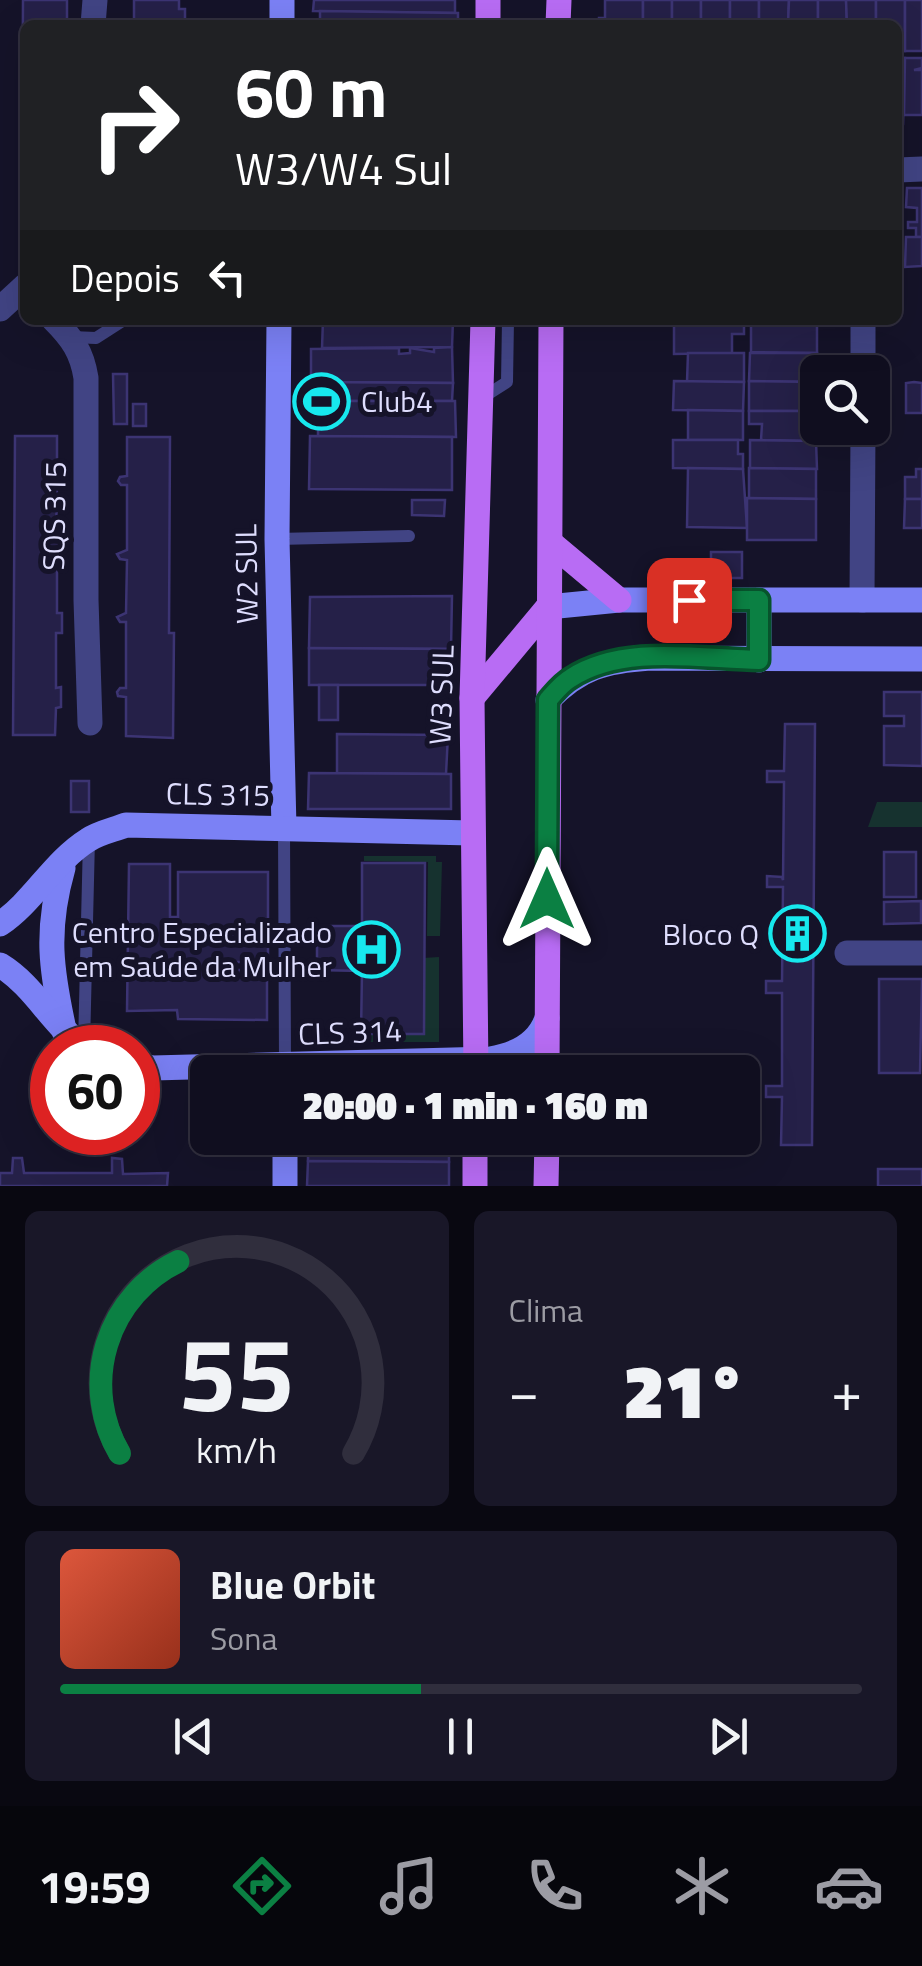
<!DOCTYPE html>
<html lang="pt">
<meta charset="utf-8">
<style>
body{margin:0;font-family:"Titillium Web",sans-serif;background:#191728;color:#f1f3f6;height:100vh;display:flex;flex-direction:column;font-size:38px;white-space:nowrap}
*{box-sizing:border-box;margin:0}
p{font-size:32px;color:#9c9ca4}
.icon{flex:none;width:55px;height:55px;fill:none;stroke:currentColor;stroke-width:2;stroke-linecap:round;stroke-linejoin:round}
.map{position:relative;height:1186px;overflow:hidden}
.drawer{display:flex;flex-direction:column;gap:25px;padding:25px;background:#090811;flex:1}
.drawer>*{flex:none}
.top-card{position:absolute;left:20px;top:20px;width:882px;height:305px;border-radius:15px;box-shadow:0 10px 40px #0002,0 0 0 2px #302e3d;background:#202124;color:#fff;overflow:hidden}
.buttons{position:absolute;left:800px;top:355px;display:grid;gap:20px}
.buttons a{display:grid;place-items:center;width:90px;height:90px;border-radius:15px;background:#100e1f;box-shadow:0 10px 40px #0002,0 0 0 2px #302e3d;font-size:50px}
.speed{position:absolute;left:30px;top:1025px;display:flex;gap:20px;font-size:50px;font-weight:700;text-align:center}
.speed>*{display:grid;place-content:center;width:130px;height:130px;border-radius:50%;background:#100e1f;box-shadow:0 10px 40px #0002,0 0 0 2px #302e3d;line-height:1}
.speed .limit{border:15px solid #d22;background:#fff;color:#111}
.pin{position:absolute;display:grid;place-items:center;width:85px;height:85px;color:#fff;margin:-42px;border-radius:20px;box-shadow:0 5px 15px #0006}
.me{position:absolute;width:110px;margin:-55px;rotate:0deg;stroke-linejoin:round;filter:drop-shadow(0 0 8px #0008)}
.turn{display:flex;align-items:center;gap:35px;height:210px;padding:0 50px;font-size:45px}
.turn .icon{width:130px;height:130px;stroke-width:2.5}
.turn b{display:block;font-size:70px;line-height:85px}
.then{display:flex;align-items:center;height:95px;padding:0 50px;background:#0003;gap:20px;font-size:38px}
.big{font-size:75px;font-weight:800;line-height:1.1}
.drawer .card{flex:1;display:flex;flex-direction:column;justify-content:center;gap:15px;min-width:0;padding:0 35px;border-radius:15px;background:#191728}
.drawer .dial{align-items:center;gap:0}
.dial svg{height:260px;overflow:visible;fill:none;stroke:#302e3d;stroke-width:7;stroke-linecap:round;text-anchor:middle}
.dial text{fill:#f1f3f6;stroke:none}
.song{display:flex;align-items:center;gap:30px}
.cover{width:120px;height:120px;border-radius:15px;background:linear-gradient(135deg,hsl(10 70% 55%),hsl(10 70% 35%))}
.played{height:10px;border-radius:5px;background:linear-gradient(90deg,#0b8043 45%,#302e3d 45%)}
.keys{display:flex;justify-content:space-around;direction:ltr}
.heat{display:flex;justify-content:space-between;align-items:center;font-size:55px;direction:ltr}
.drawer .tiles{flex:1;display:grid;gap:25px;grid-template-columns:1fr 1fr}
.card:last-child{grid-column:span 2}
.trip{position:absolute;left:190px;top:1055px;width:570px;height:100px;border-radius:15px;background:#100e1f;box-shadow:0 10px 40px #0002,0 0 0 2px #302e3d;font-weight:800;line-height:100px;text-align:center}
.tabs{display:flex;height:160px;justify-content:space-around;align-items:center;background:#06060c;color:#9c9ca4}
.tabs .icon{width:70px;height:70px}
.tabs .selected{color:#0b8043}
.tabs b{font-size:45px;color:#f1f3f6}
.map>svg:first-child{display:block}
.green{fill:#16322f}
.building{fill:#252048;stroke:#3c3473;stroke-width:2.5}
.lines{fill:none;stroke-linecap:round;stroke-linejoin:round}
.lane{stroke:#414484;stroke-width:12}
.street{stroke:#414484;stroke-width:25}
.secondary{stroke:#7b81f5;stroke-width:25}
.primary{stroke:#b86cf4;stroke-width:25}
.route-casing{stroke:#07532c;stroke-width:25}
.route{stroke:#0b8043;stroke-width:18}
.labels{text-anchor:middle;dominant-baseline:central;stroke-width:10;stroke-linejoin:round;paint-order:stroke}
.poi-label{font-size:30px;fill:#deddfd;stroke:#151329;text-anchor:end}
.street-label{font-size:30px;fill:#deddfd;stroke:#151329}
</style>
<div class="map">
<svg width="922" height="1186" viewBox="0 0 922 1186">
<rect width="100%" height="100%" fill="#151329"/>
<g class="green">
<polygon points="877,802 922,802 922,827 868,827"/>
<polygon points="364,856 436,856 436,862 442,862 440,936 427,936 428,862 364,861"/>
<polygon points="439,957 439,1042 365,1042 366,1034 423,958"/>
</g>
<g class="building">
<polygon points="23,0 67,0 67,25 25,25 25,171 22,171"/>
<polygon points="134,0 179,0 179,9 185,9 185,25 134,25"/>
<polygon points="314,0 455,0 455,13 313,11"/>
<polygon points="605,0 643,0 643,25 599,25 599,18 605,18"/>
<rect x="643" y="0" width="29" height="25"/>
<rect x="672" y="0" width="29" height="25"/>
<rect x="701" y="0" width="29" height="25"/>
<rect x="730" y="0" width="29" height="25"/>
<polygon points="759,0 789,0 788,25 759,25"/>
<polygon points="789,0 818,0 818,25 788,25"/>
<polygon points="818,0 846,0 847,25 818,25"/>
<polygon points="846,0 876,0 876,25 847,25"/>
<polygon points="876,0 905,0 905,51 898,51 898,25 876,25"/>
<rect x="905" y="0" width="17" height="51"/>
<polygon points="320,11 458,13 458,25 320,25"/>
<polygon points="898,58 905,58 903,124 898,124"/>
<polygon points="905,58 922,58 922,68 914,70 922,70 922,115 904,115"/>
<polygon points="907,188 922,188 922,237 916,237 916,228 908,228 908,222 917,222 917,208 906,207"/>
<polygon points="906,237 922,237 922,266 905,267"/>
<polygon points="323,320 453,320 452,347 322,348"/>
<rect x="751" y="320" width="66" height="4"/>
<polygon points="674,324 744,325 744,334 732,334 732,353 674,354"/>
<polygon points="751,324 817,324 817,353 751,352"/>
<polygon points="452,347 453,383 311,382 311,349 399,348 399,354 410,353 410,348 434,352 434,348"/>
<polygon points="688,353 744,353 744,382 687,382"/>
<polygon points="750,353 817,353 817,382 749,381"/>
<polygon points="113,374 127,374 127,424 114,424"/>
<polygon points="674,381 744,382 743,411 673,410"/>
<polygon points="749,381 817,382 816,411 749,411"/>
<polygon points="311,382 453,383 452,401 311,401"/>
<polygon points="914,382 922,383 922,413 906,413 906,383"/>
<polygon points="318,401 455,401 456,437 318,436"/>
<rect x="133" y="404" width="13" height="22"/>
<polygon points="688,410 743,411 743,440 688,440"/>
<polygon points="749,411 807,411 806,441 761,440 762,424 749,424"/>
<polygon points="15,436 57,436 57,464 62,464 62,484 57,484 56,539 62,538 62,559 57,559 57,613 62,613 62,633 56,633 56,688 61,687 61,707 56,708 55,735 13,735"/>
<polygon points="310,436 452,437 452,490 309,489"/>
<polygon points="127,437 170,437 169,633 174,633 173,738 126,736 126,697 118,696 117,692 120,688 126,688 126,622 120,622 117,617 126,613 127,560 120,559 117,554 127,550 127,485 121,485 118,481 120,477 127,476"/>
<polygon points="673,440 738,440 738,454 743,454 743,469 673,468"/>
<polygon points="750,440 816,441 817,469 750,468"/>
<polygon points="688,468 743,469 747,528 687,527"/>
<polygon points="749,468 816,469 816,499 749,498"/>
<polygon points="916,469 922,469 922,499 905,499 905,477 916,477"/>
<polygon points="747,498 816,499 816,540 747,540"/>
<polygon points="905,499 922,499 922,528 904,528"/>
<polygon points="412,500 445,500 444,516 412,515"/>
<rect x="711" y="552" width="31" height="26"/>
<polygon points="452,596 451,649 309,648 310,597"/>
<polygon points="309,648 451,649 450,685 309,685"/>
<rect x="319" y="685" width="19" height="35"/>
<polygon points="884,692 922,692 922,766 884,765 884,726 904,726 904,716 884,716"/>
<polygon points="785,724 815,724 812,1145 781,1145 782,1097 766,1097 766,1086 782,1086 782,993 766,993 766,981 782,981 783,887 767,887 767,876 782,877 783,880 784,782 767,782 767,771 784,771"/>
<polygon points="337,734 448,735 446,774 337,773"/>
<polygon points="309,773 451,774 451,809 308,809"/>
<rect x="71" y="781" width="18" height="31"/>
<rect x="884" y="852" width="32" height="45"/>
<polygon points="362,863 425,863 424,1034 361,1034 362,971 317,970 317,926 362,926"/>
<polygon points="129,864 170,864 170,917 178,917 178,872 268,872 268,962 213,962 213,970 267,970 267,1020 178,1019 177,1010 127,1011"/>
<polygon points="921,901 921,923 884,924 884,902"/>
<polygon points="879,979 922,979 920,1073 879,1073"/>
<polygon points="308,1138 449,1138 449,1162 308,1161"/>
<polygon points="13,1158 22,1158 24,1173 112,1173 112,1158 122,1159 123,1174 168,1173 167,1186 0,1186 0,1173 12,1173"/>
<polygon points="308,1161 449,1162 449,1186 307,1186"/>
<rect x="878" y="1169" width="44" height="17"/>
</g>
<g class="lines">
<g class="lane">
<polyline points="71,337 96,338 124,320"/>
<polyline points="482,398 507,382 508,320"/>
<polyline points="277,539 409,536"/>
<polyline points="284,828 285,1065"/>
<polyline points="84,1046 89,839"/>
</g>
<g class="street">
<polyline points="93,25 95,0"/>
<polyline points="898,170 922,169"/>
<polyline points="0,309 25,286"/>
<path d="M 54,320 C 72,338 82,352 86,378 L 86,600 L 90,723"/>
<polyline points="863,372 863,320"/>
<polyline points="862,600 863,428"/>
<polyline points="847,953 922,953"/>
</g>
<g class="secondary">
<polyline points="282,25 282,0"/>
<polyline points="279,320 277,539 284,828"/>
<polyline points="548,607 619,600 922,600"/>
<polyline points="759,660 759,600"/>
<path d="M 548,700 C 580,667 605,661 650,658 L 922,659"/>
<path d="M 63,868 C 45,931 51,971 65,1034"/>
<path d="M 0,924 C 34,901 53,862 88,840 C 98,833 113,830 126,825 L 472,833"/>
<path d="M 0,965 C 36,987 52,1026 86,1048"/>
<path d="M 138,1065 L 153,1068 L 490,1059 C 515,1055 539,1043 547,1018"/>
<polyline points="285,1186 285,1138"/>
</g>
<g class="primary">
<polyline points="488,0 488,25"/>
<polyline points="558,25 559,0"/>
<polyline points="551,543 619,600"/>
<polyline points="472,698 548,607"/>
<polyline points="476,1072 472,698 483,320"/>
<polyline points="547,1072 551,320"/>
<polyline points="475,1186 475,1138"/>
<polyline points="546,1186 547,1138"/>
</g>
</g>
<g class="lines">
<defs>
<path id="route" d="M 547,899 L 548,700 C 555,692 562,683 571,678 C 623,644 700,659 759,660 L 759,600 L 689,600"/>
</defs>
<use href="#route" class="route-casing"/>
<use href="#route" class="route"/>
</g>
<defs>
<symbol id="stadium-ring" viewBox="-11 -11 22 22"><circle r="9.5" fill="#151329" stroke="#17e8ee" stroke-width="1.5"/><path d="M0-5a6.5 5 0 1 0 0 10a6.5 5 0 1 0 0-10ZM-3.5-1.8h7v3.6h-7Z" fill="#17e8ee"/></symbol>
<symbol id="building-ring" viewBox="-11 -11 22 22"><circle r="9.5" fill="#151329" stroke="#17e8ee" stroke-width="1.5"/><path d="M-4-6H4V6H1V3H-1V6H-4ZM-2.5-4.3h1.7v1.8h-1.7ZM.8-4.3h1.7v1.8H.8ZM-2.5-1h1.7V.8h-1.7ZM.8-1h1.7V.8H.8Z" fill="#17e8ee"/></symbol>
<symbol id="hospital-ring" viewBox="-11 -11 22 22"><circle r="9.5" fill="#151329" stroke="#17e8ee" stroke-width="1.5"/><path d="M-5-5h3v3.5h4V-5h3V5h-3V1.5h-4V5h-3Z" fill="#17e8ee"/></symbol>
</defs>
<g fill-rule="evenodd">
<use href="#stadium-ring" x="290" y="370" width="63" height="63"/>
<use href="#building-ring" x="766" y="902" width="63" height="63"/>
<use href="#hospital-ring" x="340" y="918" width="63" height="63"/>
</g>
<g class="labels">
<g class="poi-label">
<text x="361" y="401" text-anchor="start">Club4</text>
<text x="332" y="932">Centro Especializado<tspan x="332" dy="34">em Saúde da Mulher</tspan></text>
<text x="759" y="934">Bloco Q</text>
</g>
<g class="street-label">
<text transform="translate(54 516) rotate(-89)">SQS 315</text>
<text transform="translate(246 574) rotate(-91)">W2 SUL</text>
<text transform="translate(441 695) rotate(-88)">W3 SUL</text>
<text transform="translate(218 794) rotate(1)">CLS 315</text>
<text transform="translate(350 1032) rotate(-2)">CLS 314</text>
</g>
</g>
</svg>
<div class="buttons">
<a><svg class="icon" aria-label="search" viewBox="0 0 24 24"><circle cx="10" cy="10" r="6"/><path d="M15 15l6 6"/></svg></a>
</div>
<div class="speed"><div class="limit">60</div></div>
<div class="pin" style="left:689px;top:600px;background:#d93025"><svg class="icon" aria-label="arrive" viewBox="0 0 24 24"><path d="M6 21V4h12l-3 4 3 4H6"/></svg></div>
<svg class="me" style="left:547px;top:899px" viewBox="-20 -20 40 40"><path d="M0-17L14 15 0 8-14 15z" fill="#0b8043" stroke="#fff" stroke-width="4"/></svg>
<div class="trip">20:00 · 1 min · 160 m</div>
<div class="top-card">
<div class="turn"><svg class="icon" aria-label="right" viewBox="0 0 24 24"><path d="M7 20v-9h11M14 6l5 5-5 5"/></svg><div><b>60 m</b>W3/W4 Sul</div></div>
<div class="then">Depois<svg class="icon" aria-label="left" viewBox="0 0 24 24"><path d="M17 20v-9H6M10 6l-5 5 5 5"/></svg></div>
</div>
</div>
<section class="drawer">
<div class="tiles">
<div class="card dial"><svg viewBox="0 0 100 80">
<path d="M14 69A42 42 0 1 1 86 69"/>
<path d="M14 69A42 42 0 0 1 32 10" stroke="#0b8043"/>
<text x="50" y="56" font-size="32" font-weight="700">55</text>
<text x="50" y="72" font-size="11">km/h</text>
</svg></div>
<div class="card"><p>Clima</p>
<div class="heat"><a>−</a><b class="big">21°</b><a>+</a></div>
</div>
<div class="card">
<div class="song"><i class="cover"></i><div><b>Blue Orbit</b><p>Sona</p></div></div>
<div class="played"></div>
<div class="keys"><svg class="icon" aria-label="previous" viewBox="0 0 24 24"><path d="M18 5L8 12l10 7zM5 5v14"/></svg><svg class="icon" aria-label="pause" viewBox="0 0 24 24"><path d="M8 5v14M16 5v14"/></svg><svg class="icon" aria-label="next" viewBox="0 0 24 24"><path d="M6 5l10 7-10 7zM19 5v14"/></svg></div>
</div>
</div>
</section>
<nav class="tabs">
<b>19:59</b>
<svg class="icon selected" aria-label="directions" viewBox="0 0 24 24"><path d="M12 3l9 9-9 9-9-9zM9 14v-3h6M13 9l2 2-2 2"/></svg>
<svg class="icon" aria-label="music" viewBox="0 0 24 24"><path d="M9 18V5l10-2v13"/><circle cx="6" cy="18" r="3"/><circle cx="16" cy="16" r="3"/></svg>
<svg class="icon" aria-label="phone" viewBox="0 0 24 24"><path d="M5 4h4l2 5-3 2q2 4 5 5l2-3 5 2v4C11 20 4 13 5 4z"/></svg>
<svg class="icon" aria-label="climate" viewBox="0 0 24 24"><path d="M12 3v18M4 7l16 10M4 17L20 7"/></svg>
<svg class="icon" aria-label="car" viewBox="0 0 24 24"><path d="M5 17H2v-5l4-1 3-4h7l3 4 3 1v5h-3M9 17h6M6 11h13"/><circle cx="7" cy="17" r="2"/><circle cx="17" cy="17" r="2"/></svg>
</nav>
